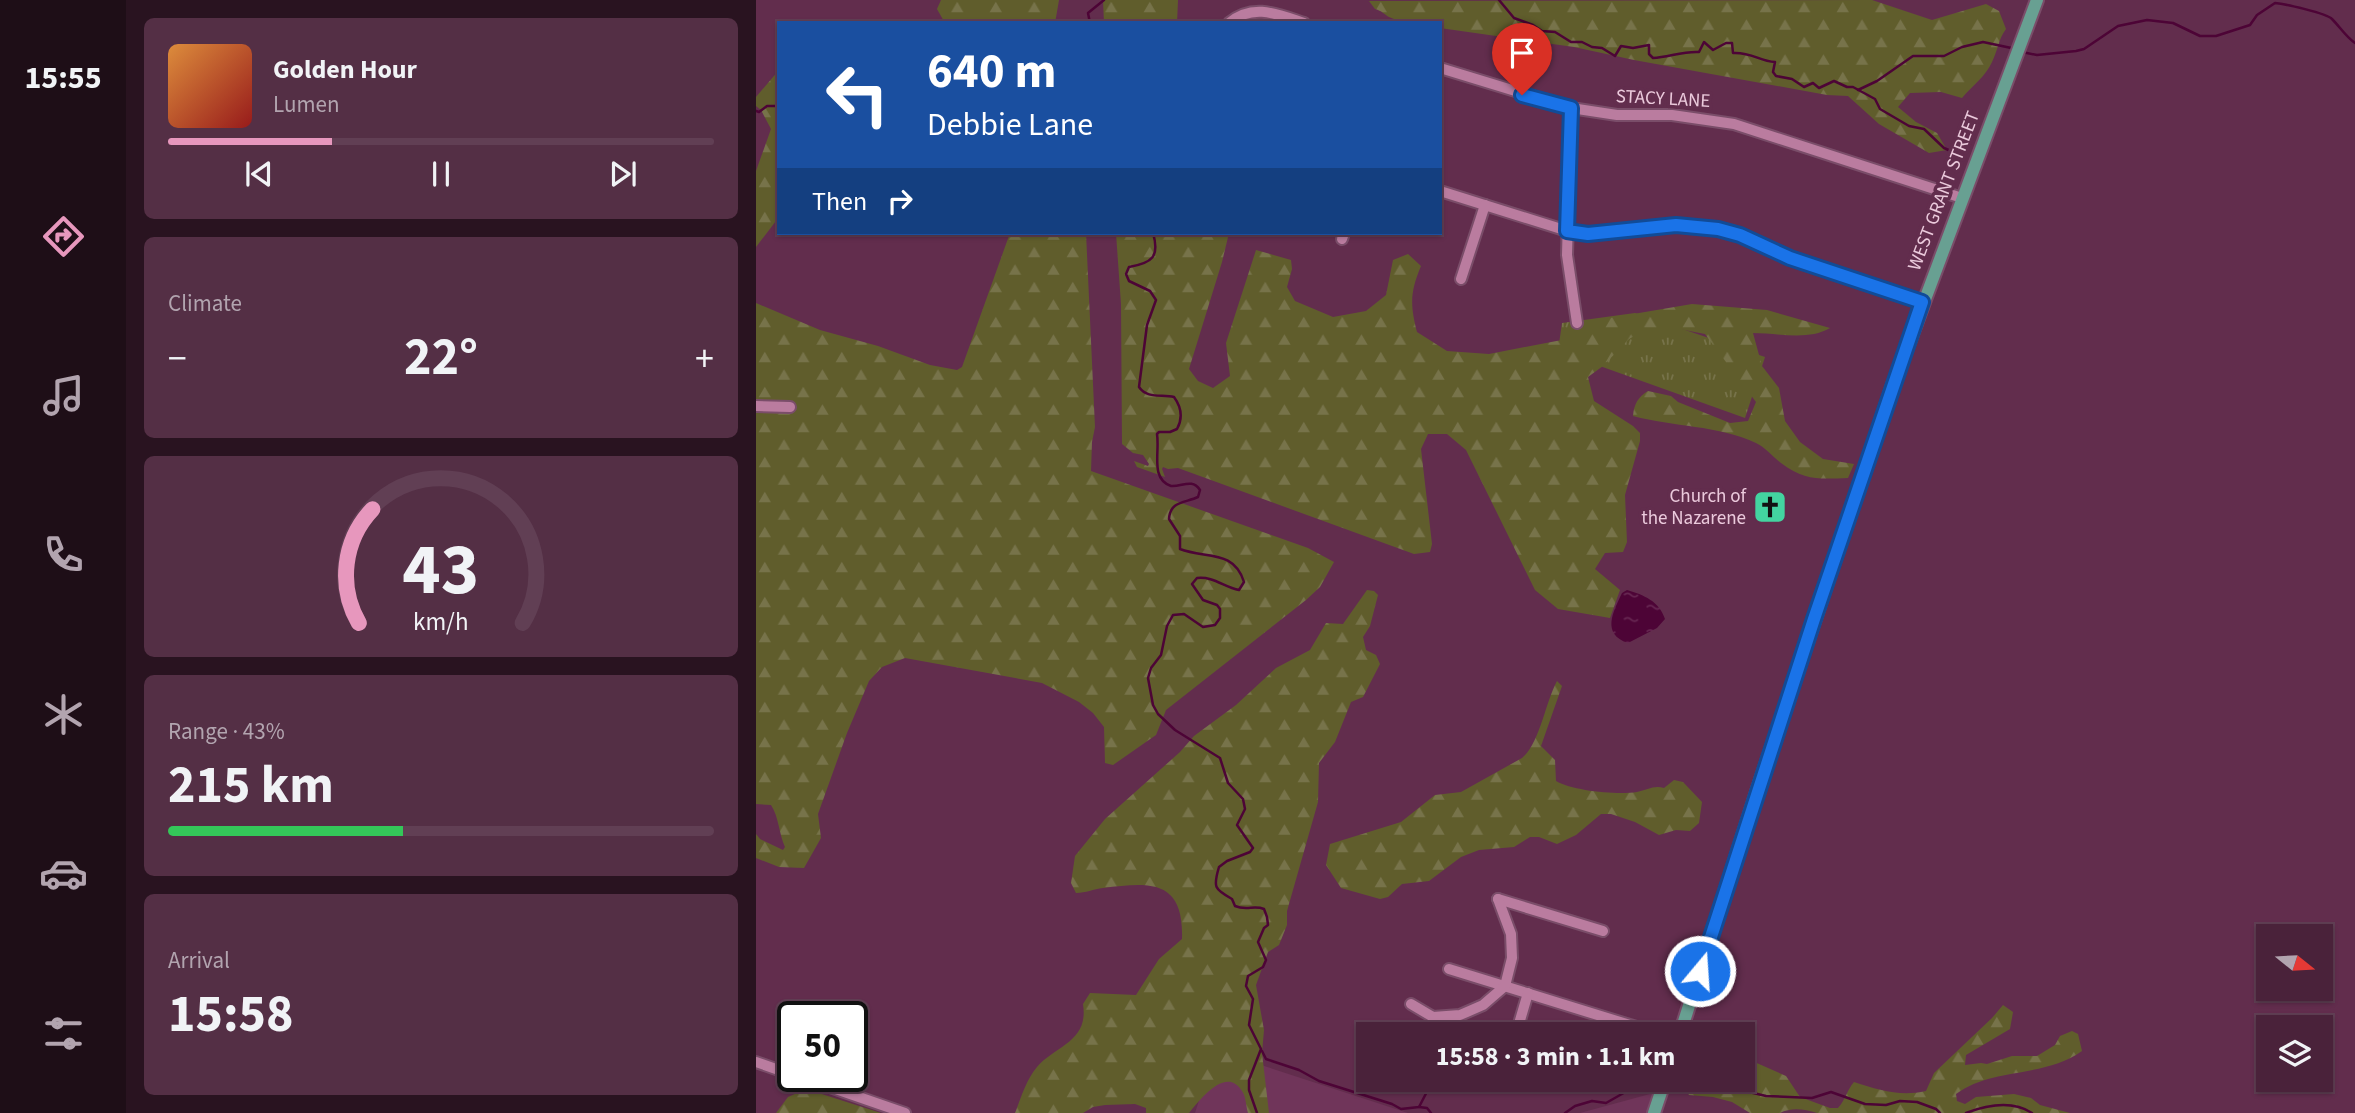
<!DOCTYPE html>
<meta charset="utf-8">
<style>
body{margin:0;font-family:"Source Sans 3",sans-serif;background:#542f45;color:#f1f3f6;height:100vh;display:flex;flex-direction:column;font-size:26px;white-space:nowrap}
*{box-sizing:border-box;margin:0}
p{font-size:23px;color:#b2a4af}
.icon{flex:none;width:38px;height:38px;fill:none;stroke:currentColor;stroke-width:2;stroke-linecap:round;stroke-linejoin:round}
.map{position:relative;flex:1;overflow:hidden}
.panel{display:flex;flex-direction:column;gap:18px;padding:18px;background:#291320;width:630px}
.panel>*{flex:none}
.top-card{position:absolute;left:21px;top:21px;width:665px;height:214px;border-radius:0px;box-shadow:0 2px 5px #0004,0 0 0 2px #613f54;background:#1a4fa0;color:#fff;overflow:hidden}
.needle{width:46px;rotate:108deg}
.tools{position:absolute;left:1500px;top:924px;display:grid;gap:14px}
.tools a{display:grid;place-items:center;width:77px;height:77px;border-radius:0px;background:#4a223a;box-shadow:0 2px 5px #0004,0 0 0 2px #613f54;font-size:35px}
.speed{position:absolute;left:21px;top:1001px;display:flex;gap:14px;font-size:35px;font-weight:700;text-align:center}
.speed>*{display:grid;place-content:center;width:91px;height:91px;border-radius:50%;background:#4a223a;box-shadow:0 2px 5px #0004,0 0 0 2px #613f54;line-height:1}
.speed .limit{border:4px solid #111;border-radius:10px;background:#fff;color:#111}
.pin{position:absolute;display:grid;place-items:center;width:60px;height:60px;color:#fff;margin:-72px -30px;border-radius:50% 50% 50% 0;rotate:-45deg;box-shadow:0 0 7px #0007}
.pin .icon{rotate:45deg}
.me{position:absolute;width:77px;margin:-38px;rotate:18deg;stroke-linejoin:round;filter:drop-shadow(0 0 5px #0008)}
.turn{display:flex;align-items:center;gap:24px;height:147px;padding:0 35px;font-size:32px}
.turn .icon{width:91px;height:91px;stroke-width:2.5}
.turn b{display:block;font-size:49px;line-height:60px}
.then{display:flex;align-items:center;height:66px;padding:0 35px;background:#0003;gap:14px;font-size:26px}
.big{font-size:52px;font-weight:700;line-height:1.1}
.panel .widget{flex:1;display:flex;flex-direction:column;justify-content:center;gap:10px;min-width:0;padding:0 24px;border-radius:10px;background:#542f45}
.panel .dial{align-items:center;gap:0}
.dial svg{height:182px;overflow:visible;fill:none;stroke:#613f54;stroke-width:7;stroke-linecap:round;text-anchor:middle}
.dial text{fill:#f1f3f6;stroke:none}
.song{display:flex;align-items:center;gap:21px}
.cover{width:84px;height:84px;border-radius:10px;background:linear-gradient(135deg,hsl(30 70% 55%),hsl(0 70% 35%))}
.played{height:7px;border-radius:4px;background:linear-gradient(90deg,#e797bd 30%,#613f54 30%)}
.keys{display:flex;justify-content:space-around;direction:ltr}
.heat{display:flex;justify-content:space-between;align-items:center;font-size:38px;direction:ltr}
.charge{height:10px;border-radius:5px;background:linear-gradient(90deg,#34c759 43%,#613f54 0)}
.trip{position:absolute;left:600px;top:1022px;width:399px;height:70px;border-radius:0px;background:#4a223a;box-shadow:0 2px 5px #0004,0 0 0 2px #613f54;font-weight:700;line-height:70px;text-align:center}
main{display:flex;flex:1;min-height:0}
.menu{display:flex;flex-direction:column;width:126px;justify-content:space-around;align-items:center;background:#1e0e17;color:#b2a4af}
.menu .icon{width:49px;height:49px}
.menu .current{color:#e797bd}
.menu b{font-size:32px;color:#f1f3f6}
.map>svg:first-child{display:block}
.built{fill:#70355a}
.grass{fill:url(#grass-tufts)}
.forest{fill:url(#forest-firs)}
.water{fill:url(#water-ripples)}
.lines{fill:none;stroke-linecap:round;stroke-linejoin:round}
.stream{stroke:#4d0436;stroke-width:2.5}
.minor-casing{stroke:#7a4d69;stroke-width:14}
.major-casing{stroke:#7a4d69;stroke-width:16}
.minor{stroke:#ba7c9f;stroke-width:10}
.major{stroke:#68a092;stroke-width:12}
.route-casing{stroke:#114b97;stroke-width:18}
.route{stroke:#1a73e8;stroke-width:12}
.labels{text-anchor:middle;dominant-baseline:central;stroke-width:7;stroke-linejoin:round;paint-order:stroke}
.street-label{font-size:19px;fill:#ebcadc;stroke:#622d4d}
.poi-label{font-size:19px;fill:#ebcadc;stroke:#622d4d;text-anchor:end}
</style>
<main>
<nav class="menu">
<b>15:55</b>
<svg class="icon current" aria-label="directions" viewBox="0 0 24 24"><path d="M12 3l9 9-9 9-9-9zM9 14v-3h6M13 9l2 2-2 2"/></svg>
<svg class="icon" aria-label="music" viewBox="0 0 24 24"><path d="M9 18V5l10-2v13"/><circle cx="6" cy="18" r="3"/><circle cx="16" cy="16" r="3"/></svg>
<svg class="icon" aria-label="phone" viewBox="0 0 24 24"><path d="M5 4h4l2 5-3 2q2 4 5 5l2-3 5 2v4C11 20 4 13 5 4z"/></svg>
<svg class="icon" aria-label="climate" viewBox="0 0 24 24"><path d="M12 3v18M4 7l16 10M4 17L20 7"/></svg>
<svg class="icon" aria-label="car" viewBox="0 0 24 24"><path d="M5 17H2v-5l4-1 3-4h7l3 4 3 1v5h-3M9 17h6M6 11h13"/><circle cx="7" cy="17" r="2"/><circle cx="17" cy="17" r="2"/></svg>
<svg class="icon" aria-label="filters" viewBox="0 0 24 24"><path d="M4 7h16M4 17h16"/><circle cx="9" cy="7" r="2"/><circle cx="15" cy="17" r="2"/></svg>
</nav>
<section class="panel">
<div class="widget">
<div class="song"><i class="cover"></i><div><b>Golden Hour</b><p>Lumen</p></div></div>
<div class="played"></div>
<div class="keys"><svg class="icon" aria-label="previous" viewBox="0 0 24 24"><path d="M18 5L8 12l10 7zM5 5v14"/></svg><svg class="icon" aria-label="pause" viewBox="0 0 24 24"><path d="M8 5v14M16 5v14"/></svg><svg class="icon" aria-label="next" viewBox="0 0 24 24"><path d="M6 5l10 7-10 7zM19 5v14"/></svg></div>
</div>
<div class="widget"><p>Climate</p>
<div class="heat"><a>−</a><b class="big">22°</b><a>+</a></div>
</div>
<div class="widget dial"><svg viewBox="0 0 100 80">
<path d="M14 69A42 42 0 1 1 86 69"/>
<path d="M14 69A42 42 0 0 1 20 19" stroke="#e797bd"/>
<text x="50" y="56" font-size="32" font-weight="700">43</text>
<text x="50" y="72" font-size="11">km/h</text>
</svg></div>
<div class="widget"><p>Range · 43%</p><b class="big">215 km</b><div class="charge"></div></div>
<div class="widget"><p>Arrival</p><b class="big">15:58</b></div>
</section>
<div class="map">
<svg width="1599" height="1113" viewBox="0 0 1599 1113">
<defs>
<pattern id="grass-tufts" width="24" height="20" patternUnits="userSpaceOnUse" patternTransform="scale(1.75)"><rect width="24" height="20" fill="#605d2c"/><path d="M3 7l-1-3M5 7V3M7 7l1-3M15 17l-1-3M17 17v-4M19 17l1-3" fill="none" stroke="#77734a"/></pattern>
<pattern id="forest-firs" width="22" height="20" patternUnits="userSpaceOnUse" patternTransform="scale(1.75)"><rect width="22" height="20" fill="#605d2c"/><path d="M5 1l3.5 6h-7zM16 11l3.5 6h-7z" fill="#77734a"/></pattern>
<pattern id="water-ripples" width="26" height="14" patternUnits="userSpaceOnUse" patternTransform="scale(1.75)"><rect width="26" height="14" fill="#4d0436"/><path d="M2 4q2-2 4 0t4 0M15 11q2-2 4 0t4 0" fill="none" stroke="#672752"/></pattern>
</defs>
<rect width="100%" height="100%" fill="#622d4d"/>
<g class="built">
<polygon points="459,1050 652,1113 439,1113"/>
<polygon points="905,1091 898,1113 824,1113"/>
</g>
<polygon class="grass" points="879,313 1009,357 989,418 802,351 806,323"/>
<g class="forest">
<polygon points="185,0 303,0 299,23 189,23 181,9"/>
<polygon points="347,0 422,0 421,23 348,23"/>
<path d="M 1116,0 L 1176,20 L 1230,4 L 1243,11 L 1250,29 C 1242,40 1242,50 1236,62 C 1230,76 1216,86 1206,98 L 1185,92 L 1154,93 L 1142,107 L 1160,122 L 1181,133 L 1191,150 L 1173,153 L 1123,124 L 1092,96 L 1071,95 L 878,60 L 818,47 L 684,28 L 684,23 C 669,23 647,24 633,17 C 628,14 626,11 619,9 L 613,1 Z"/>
<polygon points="23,70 23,217 0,247 0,171 15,129 5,110 0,106 0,97"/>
<path d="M 254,233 L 330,233 L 339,427 L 336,442 L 335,471 L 552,548 L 578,562 L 564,587 L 550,600 L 410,710 L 400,735 L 357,765 L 349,763 L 348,727 L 337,713 L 323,702 L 286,683 L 149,658 L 126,667 L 113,681 L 91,733 L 62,814 L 65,838 L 48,868 L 23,867 L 0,858 L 0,834 L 4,839 L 27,850 L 29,847 C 23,834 23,817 15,805 L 0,804 L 0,303 L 64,330 L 122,346 L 174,365 L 201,370 L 206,367 Z"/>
<path d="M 360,233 L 473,233 L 466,262 L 433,369 L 442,381 L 457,388 L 474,376 L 470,343 L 500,250 L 535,260 L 536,269 L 531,287 L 539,301 L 577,317 L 610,311 L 630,295 L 637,260 L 652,254 L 665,266 C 654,292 654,305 661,332 L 691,351 L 733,354 L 816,338 L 842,320 L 936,304 L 1011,310 L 1074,328 C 1052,341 1022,333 997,333 L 1006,366 L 1023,388 L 1029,421 L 1044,442 L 1067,459 L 1098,464 L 1092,478 C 1064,479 1049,481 1025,463 C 1017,457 1009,447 1000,443 C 961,425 918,427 877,416 C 878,404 882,397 892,391 L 915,396 L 922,402 L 974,423 L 992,421 L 1000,402 L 949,334 L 913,327 L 887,331 L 873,339 L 847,366 L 832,377 L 838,401 L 877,426 L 884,433 L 884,441 L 869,495 L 871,542 L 867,552 L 849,553 L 839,569 L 864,590 L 854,618 L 802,609 L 779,590 L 710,450 L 691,434 L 672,434 L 665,449 L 676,544 L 674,552 L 658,554 L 422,468 L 412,469 L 407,467 L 406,469 L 409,477 L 381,467 L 378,461 L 392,466 L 393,464 L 387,455 L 377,453 L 366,444 L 365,304 Z"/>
<path d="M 611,590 L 618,591 L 622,595 L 614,626 L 607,637 L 610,650 L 620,655 L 624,664 L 607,697 L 595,702 L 579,742 L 563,763 L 562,802 L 531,911 L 531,925 L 523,945 L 512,952 L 500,985 L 508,1030 L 506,1053 L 513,1113 L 492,1113 C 490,1107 490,1096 486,1091 C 470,1065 443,1101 433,1113 L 390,1113 L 390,1108 L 379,1104 L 349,1105 L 337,1107 L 327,1113 L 259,1113 C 265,1098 270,1080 281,1067 C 300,1045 333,1042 327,1004 L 334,993 L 380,995 L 403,959 L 426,939 C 428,879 394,882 347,888 C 337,889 330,893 320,893 L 315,883 L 319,856 L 349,819 L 424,752 L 438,736 L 480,705 L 520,668 L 554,650 L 570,623 L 587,624 Z"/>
<path d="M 801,681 L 806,686 L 785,746 L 799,760 L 800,781 C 817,791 861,795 881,792 C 891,790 898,785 908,788 L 918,780 L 927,782 L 946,802 L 943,823 L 934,831 L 920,830 L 903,835 L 879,822 L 855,814 L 845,814 L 820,835 L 801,844 L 783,837 L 774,837 L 758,847 L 723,850 L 705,857 L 673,881 L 646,884 L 632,897 L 624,899 L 585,888 L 570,865 L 574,844 L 645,822 L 679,795 L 705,792 L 766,758 C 784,743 789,703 801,681 Z"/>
<path d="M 1247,1005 L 1257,1012 L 1254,1029 L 1210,1055 L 1209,1065 L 1225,1063 L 1231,1064 L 1256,1056 L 1281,1056 L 1299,1045 L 1304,1036 L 1316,1031 L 1322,1034 L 1326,1051 C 1289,1078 1236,1067 1200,1094 L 1201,1101 L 1209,1104 L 1220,1097 L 1258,1094 L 1275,1098 L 1284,1105 L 1314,1113 L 1061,1113 C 1049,1109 1035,1107 1024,1113 L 994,1113 L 976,1102 L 957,1097 L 933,1095 L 928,1086 L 930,1080 L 987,1080 L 987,1057 L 1030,1076 L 1044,1097 L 1074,1108 L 1082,1108 C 1090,1099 1091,1090 1098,1082 C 1123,1090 1144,1097 1170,1091 L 1178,1073 L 1236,1018 Z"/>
<polygon points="50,1089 125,1113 20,1113 32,1097"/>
</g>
<path class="water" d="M 871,590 C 888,595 903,601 909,619 L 901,628 L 872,643 C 845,634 857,612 866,593 Z"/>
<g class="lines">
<g class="stream">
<path d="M 743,0 L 758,18 L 777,25 L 786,31 L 799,32 L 815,42 L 826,42 L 836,47 L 846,48 L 859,56 L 865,46 L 877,48 L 893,45 L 893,54 L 897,58 C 913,57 927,51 943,52 L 948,42 L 957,50 L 970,43 L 976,43 L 977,53 C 996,52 1003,61 1019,62 L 1017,72 L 1020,76 L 1036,79 L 1048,87 L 1057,83 L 1063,88 L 1078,81 L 1091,87 L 1097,87 L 1119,99 L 1124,109 L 1153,126 L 1168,129 L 1188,148 L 1197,152 L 1204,164"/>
<polyline points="334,23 332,13 348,0"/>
<path d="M 1266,52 L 1281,55 L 1320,51 L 1328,49 L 1362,26 L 1391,20 L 1417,23 L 1444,36 L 1460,36 L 1494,25 L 1501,15 L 1519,3 C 1529,4 1570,13 1576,19 C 1584,27 1590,37 1599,43"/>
<polyline points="1102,90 1121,81 1157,56 1188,56 1206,47 1227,42 1260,49"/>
<polyline points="0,111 3,112 11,106 23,106"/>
<path d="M 397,233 C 404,257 396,263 373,267 L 370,274 L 373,281 L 394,291 L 400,300 L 391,325 L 383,387 C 391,399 406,394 418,397 C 426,408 427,418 421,429 L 414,432 L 403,432 L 401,434 C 404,452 394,479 415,486 C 426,487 436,478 444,490 L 442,497 C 429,503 414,501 413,519 L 424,536 L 424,549 C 449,559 478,549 488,582 L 483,590 C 468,587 457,576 441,578 L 436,584 L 447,600 L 461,605 L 464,609 L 464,618 L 459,625 L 447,627 L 428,614 L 417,615 L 411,626 L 405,655 L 395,668 L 392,678 L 397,705 L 402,714 L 419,730 L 464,758 L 472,783 L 487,799 L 489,809 L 481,825 L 497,848 L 494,852 L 471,861 L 463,867 C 457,887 458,889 476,899 L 479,906 C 490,911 498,905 508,909 L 511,917 L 512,925 L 508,928 L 502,942 L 510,960 L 507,967 L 492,976 L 490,986 L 497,999 L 493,1025 L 505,1049 L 493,1080 L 493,1090 L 501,1113"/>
<polyline points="706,1034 710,1029"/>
<polyline points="506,1051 510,1059 543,1070 563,1081 636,1104 645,1109 663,1107 677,1080"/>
<polyline points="987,1078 993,1092 1010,1096 1056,1098 1075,1092 1109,1104 1130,1105 1144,1101 1161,1102 1180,1109 1184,1113"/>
<polyline points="913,1085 928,1086 933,1092 937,1091 942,1080"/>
<polyline points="663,1107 671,1108 675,1113"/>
<polyline points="809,1113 819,1106 836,1101 850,1103 887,1082 902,1084"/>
<path d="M 1210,1113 C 1231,1105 1256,1100 1276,1113"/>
</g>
<defs>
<g id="minor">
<path d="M 473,23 C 497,3 521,14 548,23"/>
<polyline points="684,68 815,108 861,115 916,115 978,124 1206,198"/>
<polyline points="815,108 811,255 821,323"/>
<polyline points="684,191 818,233 832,234 920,225 962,229 984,235 1034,258 1166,302"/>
<polyline points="586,239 588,233"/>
<polyline points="705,279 729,205"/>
<polyline points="0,406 34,407"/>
<polyline points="742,899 847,931"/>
<polyline points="693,969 903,1034"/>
<polyline points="655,1004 677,1017 704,1015 727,1005 749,986 756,958 755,934 742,899"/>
<polyline points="760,1034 772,993"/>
<polyline points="0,1062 37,1075"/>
<polyline points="42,1076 149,1113"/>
</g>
<g id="major">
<polyline points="924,1034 1002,789 1137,385 1281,0"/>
<polyline points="898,1113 909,1080"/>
</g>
</defs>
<use href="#minor" class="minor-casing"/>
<use href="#major" class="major-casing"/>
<use href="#minor" class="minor"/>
<use href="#major" class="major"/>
</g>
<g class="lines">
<defs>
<polyline id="route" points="766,95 815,108 811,231 832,234 920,225 962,229 984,235 1034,258 1166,302 1058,619 944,971"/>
</defs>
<use href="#route" class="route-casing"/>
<use href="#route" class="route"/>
</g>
<defs>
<symbol id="church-square" viewBox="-11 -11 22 22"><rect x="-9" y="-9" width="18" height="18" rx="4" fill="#43d4a0" stroke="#622d4d"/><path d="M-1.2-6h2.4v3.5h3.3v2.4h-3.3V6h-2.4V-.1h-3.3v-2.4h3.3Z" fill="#111"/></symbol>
</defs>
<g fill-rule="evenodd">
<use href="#church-square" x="995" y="488" width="38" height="38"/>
</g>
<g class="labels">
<g class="street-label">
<text transform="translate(907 99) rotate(3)">STACY LANE</text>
<text transform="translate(1188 191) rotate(-69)">WEST GRANT STREET</text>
</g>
<g class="poi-label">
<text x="990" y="496">Church of<tspan x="990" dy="22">the Nazarene</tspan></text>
</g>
</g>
</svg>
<div class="tools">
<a><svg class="needle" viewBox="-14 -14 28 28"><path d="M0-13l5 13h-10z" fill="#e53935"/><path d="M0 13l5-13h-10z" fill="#b2a4af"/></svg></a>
<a><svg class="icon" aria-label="layers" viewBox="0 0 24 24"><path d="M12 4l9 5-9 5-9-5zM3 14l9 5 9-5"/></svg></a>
</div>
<div class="speed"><div class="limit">50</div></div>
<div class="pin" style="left:766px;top:95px;background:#d93025"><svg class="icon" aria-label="arrive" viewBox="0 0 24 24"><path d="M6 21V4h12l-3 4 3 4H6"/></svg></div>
<svg class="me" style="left:944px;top:971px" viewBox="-20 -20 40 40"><circle r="17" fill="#1a73e8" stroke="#fff" stroke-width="3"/><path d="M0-11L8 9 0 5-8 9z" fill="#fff"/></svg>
<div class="trip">15:58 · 3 min · 1.1 km</div>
<div class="top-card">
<div class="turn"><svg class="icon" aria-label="left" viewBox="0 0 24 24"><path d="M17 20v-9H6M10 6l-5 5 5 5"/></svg><div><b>640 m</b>Debbie Lane</div></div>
<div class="then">Then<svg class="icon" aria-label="right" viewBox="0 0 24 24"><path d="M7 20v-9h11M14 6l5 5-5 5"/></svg></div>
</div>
</div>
</main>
